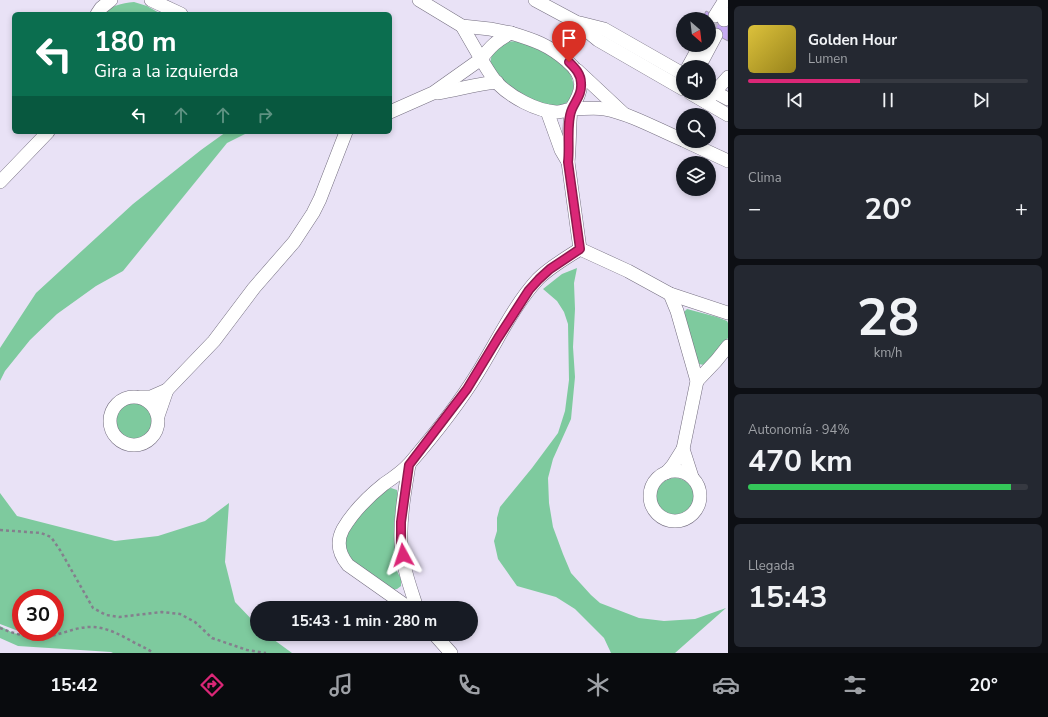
<!DOCTYPE html>
<html lang="es">
<meta charset="utf-8">
<style>
body{margin:0;font-family:"Nunito Sans",sans-serif;background:#242831;color:#f1f3f6;height:100vh;display:flex;flex-direction:column;font-size:15px;white-space:nowrap}
*{box-sizing:border-box;margin:0}
p{font-size:13px;color:#9ea1a6}
.icon{flex:none;width:22px;height:22px;fill:none;stroke:currentColor;stroke-width:2;stroke-linecap:round;stroke-linejoin:round}
.map{position:relative;flex:1;overflow:hidden}
.side{display:flex;flex-direction:column;gap:6px;padding:6px;background:#0d0f14;width:320px}
.side>*{flex:none}
.top-card{position:absolute;left:12px;top:12px;width:380px;height:122px;border-radius:6px;box-shadow:0 2px 6px #0003;background:#0b6e4f;color:#fff;overflow:hidden}
.needle{width:26px;rotate:152deg}
.tools{position:absolute;left:676px;top:12px;display:grid;gap:8px}
.tools a{display:grid;place-items:center;width:40px;height:40px;border-radius:50%;background:#171b24;box-shadow:0 2px 6px #0003;font-size:20px}
.speed{position:absolute;left:12px;top:589px;display:flex;gap:8px;font-size:20px;font-weight:700;text-align:center}
.speed>*{display:grid;place-content:center;width:52px;height:52px;border-radius:50%;background:#171b24;box-shadow:0 2px 6px #0003;line-height:1}
.speed .limit{border:6px solid #d22;background:#fff;color:#111}
.pin{position:absolute;display:grid;place-items:center;width:34px;height:34px;color:#fff;margin:-41px -17px;border-radius:50% 50% 50% 0;rotate:-45deg;box-shadow:0 0 4px #0007}
.pin .icon{rotate:45deg}
.me{position:absolute;width:44px;margin:-22px;rotate:355deg;stroke-linejoin:round;filter:drop-shadow(0 0 3px #0008)}
.turn{display:flex;align-items:center;gap:14px;height:84px;padding:0 16px;font-size:18px}
.turn .icon{width:52px;height:52px;stroke-width:2.5}
.turn b{display:block;font-size:28px;line-height:34px}
.lanes{display:flex;align-items:center;height:38px;padding:0 16px;background:#0003;justify-content:center;gap:20px;direction:ltr}
.lanes .off{opacity:.35}
.big{font-size:30px;font-weight:700;line-height:1.1}
.side .tile{flex:1;display:flex;flex-direction:column;justify-content:center;gap:6px;min-width:0;padding:0 14px;border-radius:6px;background:#242831}
.side .dial{align-items:center;gap:0}
.dial b{font-size:52px;line-height:1}
.song{display:flex;align-items:center;gap:12px}
.cover{width:48px;height:48px;border-radius:6px;background:linear-gradient(135deg,hsl(50 70% 55%),hsl(50 70% 35%))}
.played{height:4px;border-radius:2px;background:linear-gradient(90deg,#db2777 40%,#363941 40%)}
.keys{display:flex;justify-content:space-around;direction:ltr}
.heat{display:flex;justify-content:space-between;align-items:center;font-size:22px;direction:ltr}
.charge{height:6px;border-radius:3px;background:linear-gradient(90deg,#34c759 94%,#363941 0)}
.trip{position:absolute;left:250px;top:601px;width:228px;height:40px;border-radius:20px;background:#171b24;box-shadow:0 2px 6px #0003;font-weight:700;line-height:40px;text-align:center}
.menu{display:flex;height:64px;justify-content:space-around;align-items:center;background:#090b0e;color:#9ea1a6}
.menu .icon{width:28px;height:28px}
.menu .on{color:#db2777}
.menu b{font-size:18px;color:#f1f3f6}
main{display:flex;flex:1;min-height:0}
.map>svg:first-child{display:block}
.green{fill:#7eca9e}
.building{fill:#c7aaf3;stroke:#9f98ab}
.lines{fill:none;stroke-linecap:round;stroke-linejoin:round}
.street-tunnel{stroke:#c2bbcd;stroke-width:13;stroke-dasharray:13 6;stroke-linecap:butt}
.street-casing{stroke:#756f80;stroke-width:14}
.path{stroke:#847f8d;stroke-width:2.5;stroke-dasharray:3 3;stroke-linecap:butt}
.street{stroke:#fff;stroke-width:13}
.route-casing{stroke:#8e194d;stroke-width:10}
.route{stroke:#db2777;stroke-width:7}
</style>
<main>
<div class="map">
<svg width="728" height="653" viewBox="0 0 728 653">
<rect width="100%" height="100%" fill="#e9e2f6"/>
<g class="green">
<path d="M 134,2 L 147,6 L 161,14 L 101,14 C 111,6 121,3 134,2 Z"/>
<path d="M 518,41 C 531,46 546,51 557,59 C 570,67 584,95 564,104 C 546,111 527,99 513,90 C 509,87 504,85 501,81 C 496,76 493,69 490,63 L 492,54 L 505,42 Z"/>
<polygon points="226,132 249,132 227,143 123,271 96,286 57,314 30,340 5,371 0,381 0,348 36,293 133,204 201,150"/>
<polygon points="577,268 574,283 575,309 573,347 575,377 571,419 553,459 548,478 549,503 553,527 563,554 571,573 591,595 600,603 639,618 664,621 695,619 726,608 675,653 611,653 604,638 575,609 556,597 517,586 498,559 494,541 497,531 497,518 500,507 532,468 558,433 565,411 569,380 568,324 564,312 557,301 543,289 562,274"/>
<polygon points="687,309 717,317 727,321 728,323 728,338 723,345 704,365 699,364 682,316 684,312"/>
<circle cx="134" cy="421" r="19"/>
<circle cx="675" cy="497" r="19"/>
<polygon points="391,488 397,490 398,499 394,523 395,545 397,571 401,579 401,586 397,589 391,590 348,559 343,535 379,494 384,490"/>
<polygon points="0,493 17,516 115,541 158,536 205,521 229,503 225,562 235,602 257,625 257,634 266,634 292,653 113,653 111,652 18,646 0,638 0,626 13,633 32,636 22,632 55,632 55,598 21,598 21,632 0,624"/>
</g>
<polygon class="building" points="706,11 728,22 728,41 709,31 709,19 702,19"/>
<g class="lines">
<polyline class="street-tunnel" points="709,28 715,16"/>
<defs>
<g id="street">
<polyline points="151,0 181,14"/>
<polyline points="419,0 462,26 490,29 511,33"/>
<polyline points="535,0 576,22 598,40 683,89"/>
<polyline points="97,14 101,8 111,0"/>
<polyline points="715,16 725,0"/>
<polyline points="724,20 728,14"/>
<polyline points="580,23 604,29 683,74"/>
<path d="M 511,33 C 534,40 549,45 567,61 C 585,76 584,90 571,109 C 566,110 561,112 556,112 C 536,111 511,97 497,83 C 491,76 486,67 481,59 C 490,47 497,40 511,33 Z"/>
<polyline points="688,67 700,45"/>
<polyline points="699,67 716,35"/>
<polyline points="577,70 623,113"/>
<polyline points="709,89 728,99"/>
<path d="M 437,93 C 457,90 476,84 497,82"/>
<polyline points="690,93 728,115"/>
<polyline points="706,102 728,77"/>
<polyline points="547,111 561,150 568,162"/>
<polyline points="390,112 433,93 481,59 462,26"/>
<polyline points="685,141 728,161"/>
<polyline points="0,182 48,132"/>
<path d="M 580,249 L 568,162 C 570,144 569,127 571,109 C 583,109 594,107 605,109 C 631,114 659,130 683,140"/>
<polyline points="670,294 677,311 697,381 683,449"/>
<polyline points="697,381 716,361 728,346"/>
<polyline points="167,390 214,341 254,288 294,242 313,213 320,199 346,132"/>
<polyline points="140,397 151,397 167,390 158,416"/>
<circle cx="134" cy="421" r="24"/>
<path d="M 409,465 C 405,490 400,516 401,542 C 402,565 410,587 417,608"/>
<circle cx="675" cy="496" r="25"/>
<polyline points="666,473 673,465 683,449 692,477"/>
<path d="M 409,608 L 348,565 C 339,554 336,542 343,529 C 353,512 369,496 384,484 C 393,478 403,471 410,463 C 434,435 458,405 477,374 C 497,342 513,306 538,279 C 550,267 566,258 580,249 L 628,271 L 670,294 L 728,313"/>
<polyline points="434,634 451,653"/>
</g>
</defs>
<use href="#street" class="street-casing"/>
<g class="path">
<polyline points="0,530 41,533 51,537 60,550 93,608 106,615 119,617 162,612 180,614 195,622 212,638 247,650 266,653"/>
<path d="M 0,628 C 17,635 36,640 55,635 C 67,632 78,627 91,627 C 108,627 122,636 137,644 C 143,647 148,649 153,653"/>
</g>
<use href="#street" class="street"/>
</g>
<g class="lines">
<defs>
<path id="route" d="M 403,555 L 401,543 L 401,522 L 409,465 L 467,389 L 498,338 L 529,290 L 539,279 L 550,269 L 580,249 L 568,162 C 570,147 566,122 572,109 C 576,100 582,94 581,83 C 581,74 575,68 569,62"/>
</defs>
<use href="#route" class="route-casing"/>
<use href="#route" class="route"/>
</g>
</svg>
<div class="tools">
<a><svg class="needle" viewBox="-14 -14 28 28"><path d="M0-13l5 13h-10z" fill="#e53935"/><path d="M0 13l5-13h-10z" fill="#9ea1a6"/></svg></a>
<a><svg class="icon" aria-label="sound" viewBox="0 0 24 24"><path d="M4 9h4l5-4v14l-5-4H4zM17 9q2 3 0 6"/></svg></a>
<a><svg class="icon" aria-label="search" viewBox="0 0 24 24"><circle cx="10" cy="10" r="6"/><path d="M15 15l6 6"/></svg></a>
<a><svg class="icon" aria-label="layers" viewBox="0 0 24 24"><path d="M12 4l9 5-9 5-9-5zM3 14l9 5 9-5"/></svg></a>
</div>
<div class="speed"><div class="limit">30</div></div>
<div class="pin" style="left:569px;top:62px;background:#d93025"><svg class="icon" aria-label="arrive" viewBox="0 0 24 24"><path d="M6 21V4h12l-3 4 3 4H6"/></svg></div>
<svg class="me" style="left:403px;top:555px" viewBox="-20 -20 40 40"><path d="M0-17L14 15 0 8-14 15z" fill="#db2777" stroke="#fff" stroke-width="4"/></svg>
<div class="trip">15:43 · 1 min · 280 m</div>
<div class="top-card">
<div class="turn"><svg class="icon" aria-label="left" viewBox="0 0 24 24"><path d="M17 20v-9H6M10 6l-5 5 5 5"/></svg><div><b>180 m</b>Gira a la izquierda</div></div>
<div class="lanes"><svg class="icon" aria-label="left" viewBox="0 0 24 24"><path d="M17 20v-9H6M10 6l-5 5 5 5"/></svg><svg class="icon off" aria-label="ahead" viewBox="0 0 24 24"><path d="M12 20V5M6 11l6-6 6 6"/></svg><svg class="icon off" aria-label="ahead" viewBox="0 0 24 24"><path d="M12 20V5M6 11l6-6 6 6"/></svg><svg class="icon off" aria-label="right" viewBox="0 0 24 24"><path d="M7 20v-9h11M14 6l5 5-5 5"/></svg></div>
</div>
</div>
<section class="side">
<div class="tile">
<div class="song"><i class="cover"></i><div><b>Golden Hour</b><p>Lumen</p></div></div>
<div class="played"></div>
<div class="keys"><svg class="icon" aria-label="previous" viewBox="0 0 24 24"><path d="M18 5L8 12l10 7zM5 5v14"/></svg><svg class="icon" aria-label="pause" viewBox="0 0 24 24"><path d="M8 5v14M16 5v14"/></svg><svg class="icon" aria-label="next" viewBox="0 0 24 24"><path d="M6 5l10 7-10 7zM19 5v14"/></svg></div>
</div>
<div class="tile"><p>Clima</p>
<div class="heat"><a>−</a><b class="big">20°</b><a>+</a></div>
</div>
<div class="tile dial"><b>28</b><p>km/h</p></div>
<div class="tile"><p>Autonomía · 94%</p><b class="big">470 km</b><div class="charge"></div></div>
<div class="tile"><p>Llegada</p><b class="big">15:43</b></div>
</section>
</main>
<nav class="menu">
<b>15:42</b>
<svg class="icon on" aria-label="directions" viewBox="0 0 24 24"><path d="M12 3l9 9-9 9-9-9zM9 14v-3h6M13 9l2 2-2 2"/></svg>
<svg class="icon" aria-label="music" viewBox="0 0 24 24"><path d="M9 18V5l10-2v13"/><circle cx="6" cy="18" r="3"/><circle cx="16" cy="16" r="3"/></svg>
<svg class="icon" aria-label="phone" viewBox="0 0 24 24"><path d="M5 4h4l2 5-3 2q2 4 5 5l2-3 5 2v4C11 20 4 13 5 4z"/></svg>
<svg class="icon" aria-label="climate" viewBox="0 0 24 24"><path d="M12 3v18M4 7l16 10M4 17L20 7"/></svg>
<svg class="icon" aria-label="car" viewBox="0 0 24 24"><path d="M5 17H2v-5l4-1 3-4h7l3 4 3 1v5h-3M9 17h6M6 11h13"/><circle cx="7" cy="17" r="2"/><circle cx="17" cy="17" r="2"/></svg>
<svg class="icon" aria-label="filters" viewBox="0 0 24 24"><path d="M4 7h16M4 17h16"/><circle cx="9" cy="7" r="2"/><circle cx="15" cy="17" r="2"/></svg>
<b>20°</b>
</nav>
